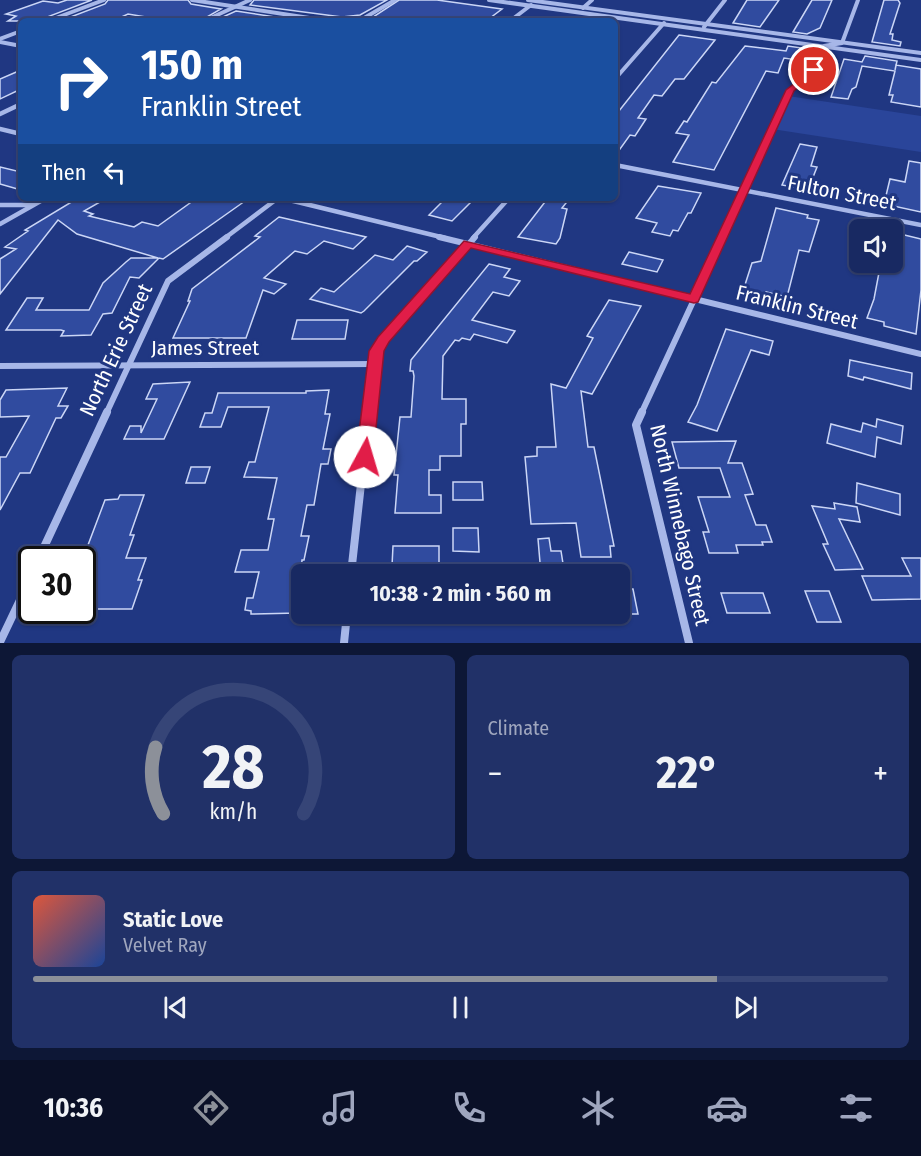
<!DOCTYPE html>
<meta charset="utf-8">
<style>
body{margin:0;font-family:"Fira Sans Condensed",sans-serif;background:#213168;color:#f1f3f6;height:100vh;display:flex;flex-direction:column;font-size:22px;white-space:nowrap}
*{box-sizing:border-box;margin:0}
p{font-size:20px;color:#9fa6be}
.icon{flex:none;width:33px;height:33px;fill:none;stroke:currentColor;stroke-width:2;stroke-linecap:round;stroke-linejoin:round}
.map{position:relative;height:643px;overflow:hidden}
.sheet{display:flex;flex-direction:column;gap:12px;padding:12px;background:#0d1736;flex:1}
.sheet>*{flex:none}
.hud{position:absolute;left:18px;top:18px;width:600px;height:183px;border-radius:9px;box-shadow:0 2px 4px #0004,0 0 0 2px #364577;background:#1a4fa0;color:#fff;overflow:hidden}
.tools{position:absolute;left:849px;top:219px;display:grid;gap:12px}
.tools a{display:grid;place-items:center;width:54px;height:54px;border-radius:9px;background:#182962;box-shadow:0 2px 4px #0004,0 0 0 2px #364577;font-size:30px}
.speed{position:absolute;left:18px;top:546px;display:flex;gap:12px;font-size:30px;font-weight:700;text-align:center}
.speed>*{display:grid;place-content:center;width:78px;height:78px;border-radius:50%;background:#182962;box-shadow:0 2px 4px #0004,0 0 0 2px #364577;line-height:1}
.speed .limit{border:3px solid #111;border-radius:9px;background:#fff;color:#111}
.pin{position:absolute;display:grid;place-items:center;width:51px;height:51px;color:#fff;margin:-26px;border:3px solid #fff;border-radius:50%;box-shadow:0 2px 6px #0007}
.me{position:absolute;width:66px;margin:-33px;rotate:6deg;stroke-linejoin:round;filter:drop-shadow(0 0 4px #0008)}
.turn{display:flex;align-items:center;gap:21px;height:126px;padding:0 24px;font-size:27px}
.turn .icon{width:78px;height:78px;stroke-width:2.5}
.turn b{display:block;font-size:42px;line-height:51px}
.then{display:flex;align-items:center;height:57px;padding:0 24px;background:#0003;gap:12px;font-size:22px}
.big{font-size:45px;font-weight:700;line-height:1.1}
.sheet .tile{flex:1;display:flex;flex-direction:column;justify-content:center;gap:9px;min-width:0;padding:0 21px;border-radius:9px;background:#213168}
.sheet .dial{align-items:center;gap:0}
.dial svg{height:156px;overflow:visible;fill:none;stroke:#364577;stroke-width:7;stroke-linecap:round;text-anchor:middle}
.dial text{fill:#f1f3f6;stroke:none}
.song{display:flex;align-items:center;gap:18px}
.cover{width:72px;height:72px;border-radius:9px;background:linear-gradient(135deg,hsl(10 70% 55%),hsl(220 70% 35%))}
.played{height:6px;border-radius:3px;background:linear-gradient(90deg,#8c9099 80%,#364577 80%)}
.keys{display:flex;justify-content:space-around;direction:ltr}
.heat{display:flex;justify-content:space-between;align-items:center;font-size:33px;direction:ltr}
.sheet .tiles{flex:1;display:grid;gap:12px;grid-template-columns:1fr 1fr}
.tile:last-child{grid-column:span 2}
.trip{position:absolute;left:291px;top:564px;width:339px;height:60px;border-radius:9px;background:#182962;box-shadow:0 2px 4px #0004,0 0 0 2px #364577;font-weight:700;line-height:60px;text-align:center}
.menu{display:flex;height:96px;justify-content:space-around;align-items:center;background:#0a1027;color:#9fa6be}
.menu .icon{width:42px;height:42px}
.menu .active{color:#8c9099}
.menu b{font-size:27px;color:#f1f3f6}
.map>svg:first-child{display:block}
.green{fill:#2a459a}
.building{fill:#304b9f;stroke:#cbd6f6;stroke-width:1.5}
.lines{fill:none;stroke-linecap:round;stroke-linejoin:round}
.minor-far3{stroke:#a7b7e8;stroke-width:4}
.minor-far2{stroke:#a7b7e8;stroke-width:4.5}
.minor-far1{stroke:#a7b7e8;stroke-width:6}
.minor{stroke:#a7b7e8;stroke-width:8}
.route{fill:#e11d48;stroke:#92132f;stroke-width:1.5}
.labels{text-anchor:middle;dominant-baseline:central;stroke-width:6;stroke-linejoin:round;paint-order:stroke}
.street-label{font-size:21px;fill:#fff;stroke:#203782}
</style>
<div class="map">
<svg width="921" height="643" viewBox="0 0 921 643">
<rect width="100%" height="100%" fill="#203782"/>
<polygon class="green" points="788,96 921,116 921,152 772,129"/>
<g class="building">
<polygon points="67,0 92,0 47,17 44,21 8,21 16,16 6,14 43,1 58,3"/>
<polygon points="108,0 188,0 191,4 221,9 200,21 170,21 128,14 115,20 76,17 76,21 60,21 105,4"/>
<polygon points="254,0 387,0 360,15 342,17 250,5"/>
<polygon points="399,0 437,0 502,9 486,21 397,21 373,17"/>
<polygon points="747,0 779,0 760,27 733,23"/>
<polygon points="812,0 832,0 820,28 807,34 793,32"/>
<polygon points="884,0 898,0 900,3 890,34 893,34 892,40 901,42 900,46 872,42"/>
<polygon points="236,11 275,17 257,17 250,21 214,21"/>
<polygon points="679,35 715,40 684,79 675,79 662,96 654,95 638,118 646,119 635,136 630,135 615,156 615,116"/>
<polygon points="745,46 786,51 788,46 802,48 797,60 784,58 778,73 766,71 714,170 673,162 689,135 676,133 684,121 687,122 712,82 716,83"/>
<polygon points="865,56 897,61 895,70 896,65 921,69 921,107 891,102 893,95 889,95 895,71 862,66 856,87 852,89 848,99 831,97 844,59 862,62"/>
<polygon points="21,70 21,89 0,99 0,79"/>
<polygon points="800,144 817,147 811,166 817,167 808,190 782,185"/>
<polygon points="909,161 921,163 921,212 884,204 890,179 905,182"/>
<polygon points="0,167 21,172 21,190 0,184"/>
<polygon points="658,186 701,193 691,213 688,213 678,231 673,230 670,236 652,232 657,223 636,218"/>
<polygon points="78,198 107,198 84,211 93,214 89,216 134,227 142,222 158,226 197,198 230,198 245,201 163,259 159,258 139,278 130,277 112,313 103,314 91,335 61,336 64,331 61,330 6,330 27,298 43,298 36,310 89,310 103,283 126,262 131,258 158,258 77,234 58,220 0,294 0,259 16,249 5,247 28,231 25,230"/>
<polygon points="446,198 475,198 452,221 429,215"/>
<polygon points="548,198 570,198 562,208 567,209 560,238 556,244 518,237"/>
<polygon points="776,208 808,215 807,218 819,220 809,252 799,250 787,297 766,292 765,296 743,291 752,263 761,261"/>
<polygon points="279,217 366,237 353,249 324,241 307,254 295,251 264,278 286,284 274,294 263,290 246,338 173,338 190,301 188,301 192,289 260,237 255,236"/>
<polygon points="892,232 921,239 921,290 916,334 884,326 884,322 867,318 874,299 881,262 892,262"/>
<polygon points="407,246 427,252 417,261 414,261 364,311 361,313 310,299 321,288 334,292 375,255 393,260"/>
<polygon points="629,252 663,260 657,272 622,264"/>
<polygon points="489,264 510,269 504,277 520,281 509,296 493,292 472,320 515,331 507,343 474,334 470,340 462,338 459,341 455,340 443,356 442,399 466,399 466,424 461,424 461,456 440,456 440,470 429,470 429,495 441,495 441,513 395,513 398,475 394,475 400,417 411,417 414,376 413,371 410,371 411,360"/>
<polygon points="609,300 641,306 592,394 581,391 588,447 594,447 614,546 610,546 611,557 581,557 576,523 531,524 525,457 537,456 537,447 556,447 551,384 566,388 593,338 587,336"/>
<polygon points="297,320 348,320 345,339 292,339"/>
<polygon points="726,329 773,341 769,355 751,350 717,431 688,422 697,405"/>
<polygon points="850,360 912,373 911,389 864,377 863,380 848,376"/>
<polygon points="190,382 164,439 124,439 130,426 141,426 141,433 157,399 146,399 153,384"/>
<polygon points="67,388 58,406 68,406 61,418 56,418 30,473 20,473 0,510 0,457 6,457 29,416 0,417 0,400 6,390"/>
<polygon points="329,390 325,414 330,414 323,449 331,449 328,464 321,464 314,505 307,505 301,536 309,536 304,560 302,560 298,613 251,614 251,611 245,610 247,598 253,598 259,572 235,572 241,550 268,550 274,519 268,519 277,478 244,477 249,462 255,462 269,407 228,407 221,427 200,427 205,413 212,413 218,393 306,393 306,391"/>
<polygon points="877,419 903,426 901,444 877,437 875,457 827,443 831,424 861,432 863,423 876,427"/>
<polygon points="736,441 728,463 742,463 753,494 745,495 756,525 766,525 772,542 762,542 763,545 736,545 738,553 709,553 703,532 709,532 698,497 730,497 720,468 679,468 672,442"/>
<polygon points="191,467 210,467 205,483 186,483"/>
<polygon points="453,482 482,482 483,500 453,500"/>
<polygon points="857,483 900,494 900,515 856,503"/>
<polygon points="120,495 144,495 130,535 134,535 126,558 146,558 138,580 142,580 132,609 82,609 82,561 105,500 118,499"/>
<polygon points="834,503 857,507 860,522 839,519 863,569 835,570 823,544 828,544 812,506 835,509"/>
<polygon points="453,528 478,528 479,552 453,551"/>
<polygon points="549,538 551,551 561,551 564,570 553,570 553,574 541,574 538,539"/>
<polygon points="393,546 439,546 439,566 392,566"/>
<polygon points="902,558 921,558 921,599 872,600 862,576 911,576"/>
<polygon points="620,589 633,589 638,614 620,614"/>
<polygon points="805,591 829,591 841,622 817,622"/>
<polygon points="721,593 763,593 770,613 727,613"/>
</g>
<g class="lines">
<g class="minor-far3">
<polyline points="192,0 329,21"/>
<polyline points="489,0 921,60"/>
<polyline points="528,0 921,53"/>
<polyline points="583,8 592,0"/>
<polyline points="48,21 104,0"/>
<polyline points="204,21 250,0"/>
<polyline points="359,21 395,0"/>
<polyline points="510,21 531,5"/>
<polyline points="704,27 725,0"/>
<polyline points="0,39 21,31"/>
<polyline points="0,42 21,46"/>
<polyline points="615,79 664,23"/>
<polyline points="785,104 791,90 814,70 824,46 842,43 858,0"/>
</g>
<g class="minor-far2">
<polyline points="0,114 21,104"/>
<polyline points="0,129 21,134"/>
<polyline points="615,165 921,225"/>
<polyline points="281,198 445,238"/>
<polyline points="0,205 32,205"/>
<polyline points="0,224 46,198"/>
<polyline points="225,238 278,198"/>
<polyline points="473,238 509,198"/>
<polyline points="723,238 785,102"/>
</g>
<g class="minor-far1">
<polyline points="439,237 921,354"/>
<polyline points="0,366 375,364"/>
<polyline points="106,414 168,281 227,237"/>
<polyline points="369,414 376,351 475,237"/>
<polyline points="641,414 723,237"/>
</g>
<g class="minor">
<polyline points="642,412 636,425 689,643"/>
<polyline points="38,560 107,412"/>
<polyline points="351,574 369,412"/>
<polyline points="0,642 32,575"/>
<polyline points="344,643 347,614"/>
</g>
</g>
<polygon class="route" points="814,68 817,72 794,91 698,302 694,303 471,248 389,342 384,351 373,457 365,463 359,461 356,457 369,351 378,337 464,241 690,294 786,90"/>
<g class="labels">
<g class="street-label">
<text transform="translate(842 193) rotate(11)">Fulton Street</text>
<text transform="translate(797 307) rotate(14)">Franklin Street</text>
<text x="205" y="348">James Street</text>
<text transform="translate(116 350) rotate(-65)">North Erie Street</text>
<text transform="translate(680 525) rotate(77)">North Winnebago Street</text>
</g>
</g>
</svg>
<div class="tools">
<a><svg class="icon" aria-label="sound" viewBox="0 0 24 24"><path d="M4 9h4l5-4v14l-5-4H4zM17 9q2 3 0 6"/></svg></a>
</div>
<div class="speed"><div class="limit">30</div></div>
<div class="pin" style="left:814px;top:70px;background:#d93025"><svg class="icon" aria-label="arrive" viewBox="0 0 24 24"><path d="M6 21V4h12l-3 4 3 4H6"/></svg></div>
<svg class="me" style="left:365px;top:457px" viewBox="-20 -20 40 40"><circle r="19" fill="#fff"/><path d="M0-13L10 11 0 6-10 11z" fill="#e11d48"/></svg>
<div class="trip">10:38 · 2 min · 560 m</div>
<div class="hud">
<div class="turn"><svg class="icon" aria-label="right" viewBox="0 0 24 24"><path d="M7 20v-9h11M14 6l5 5-5 5"/></svg><div><b>150 m</b>Franklin Street</div></div>
<div class="then">Then<svg class="icon" aria-label="left" viewBox="0 0 24 24"><path d="M17 20v-9H6M10 6l-5 5 5 5"/></svg></div>
</div>
</div>
<section class="sheet">
<div class="tiles">
<div class="tile dial"><svg viewBox="0 0 100 80">
<path d="M14 69A42 42 0 1 1 86 69"/>
<path d="M14 69A42 42 0 0 1 10 35" stroke="#8c9099"/>
<text x="50" y="56" font-size="32" font-weight="700">28</text>
<text x="50" y="72" font-size="11">km/h</text>
</svg></div>
<div class="tile"><p>Climate</p>
<div class="heat"><a>−</a><b class="big">22°</b><a>+</a></div>
</div>
<div class="tile">
<div class="song"><i class="cover"></i><div><b>Static Love</b><p>Velvet Ray</p></div></div>
<div class="played"></div>
<div class="keys"><svg class="icon" aria-label="previous" viewBox="0 0 24 24"><path d="M18 5L8 12l10 7zM5 5v14"/></svg><svg class="icon" aria-label="pause" viewBox="0 0 24 24"><path d="M8 5v14M16 5v14"/></svg><svg class="icon" aria-label="next" viewBox="0 0 24 24"><path d="M6 5l10 7-10 7zM19 5v14"/></svg></div>
</div>
</div>
</section>
<nav class="menu">
<b>10:36</b>
<svg class="icon active" aria-label="directions" viewBox="0 0 24 24"><path d="M12 3l9 9-9 9-9-9zM9 14v-3h6M13 9l2 2-2 2"/></svg>
<svg class="icon" aria-label="music" viewBox="0 0 24 24"><path d="M9 18V5l10-2v13"/><circle cx="6" cy="18" r="3"/><circle cx="16" cy="16" r="3"/></svg>
<svg class="icon" aria-label="phone" viewBox="0 0 24 24"><path d="M5 4h4l2 5-3 2q2 4 5 5l2-3 5 2v4C11 20 4 13 5 4z"/></svg>
<svg class="icon" aria-label="climate" viewBox="0 0 24 24"><path d="M12 3v18M4 7l16 10M4 17L20 7"/></svg>
<svg class="icon" aria-label="car" viewBox="0 0 24 24"><path d="M5 17H2v-5l4-1 3-4h7l3 4 3 1v5h-3M9 17h6M6 11h13"/><circle cx="7" cy="17" r="2"/><circle cx="17" cy="17" r="2"/></svg>
<svg class="icon" aria-label="filters" viewBox="0 0 24 24"><path d="M4 7h16M4 17h16"/><circle cx="9" cy="7" r="2"/><circle cx="15" cy="17" r="2"/></svg>
</nav>
